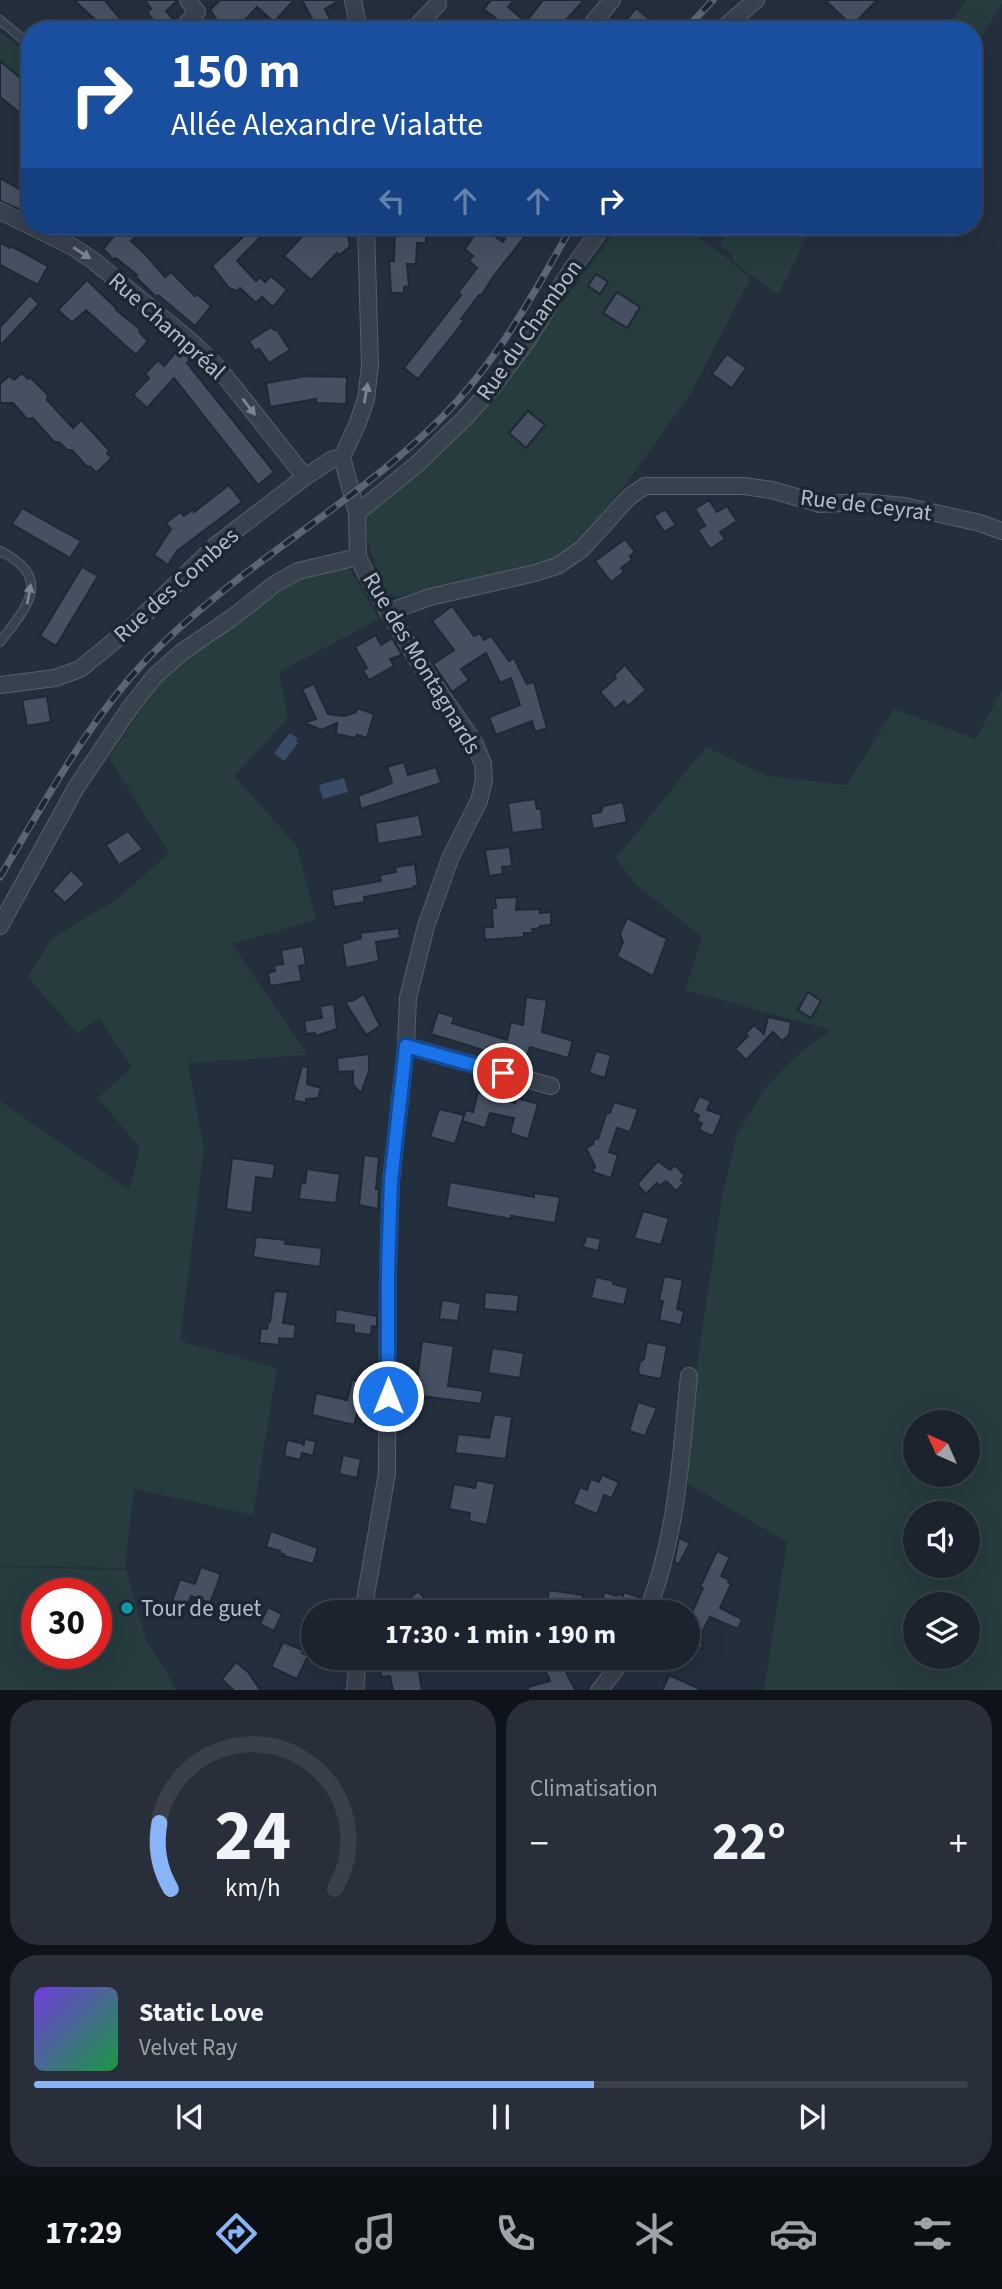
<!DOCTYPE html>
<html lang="fr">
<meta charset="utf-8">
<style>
body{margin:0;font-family:"Source Sans 3",sans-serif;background:#282f3a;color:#f1f3f6;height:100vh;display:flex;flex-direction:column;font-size:26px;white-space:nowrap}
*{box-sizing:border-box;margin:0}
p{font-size:23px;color:#a0a4aa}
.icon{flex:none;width:38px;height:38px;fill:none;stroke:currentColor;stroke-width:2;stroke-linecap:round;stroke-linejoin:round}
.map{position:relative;height:1690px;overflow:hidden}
.side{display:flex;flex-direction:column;gap:10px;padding:10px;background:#0f1319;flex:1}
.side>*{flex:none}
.hud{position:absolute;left:21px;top:21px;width:961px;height:214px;border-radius:28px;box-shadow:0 7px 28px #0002,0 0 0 2px #39404a;background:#1a4fa0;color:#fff;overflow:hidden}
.needle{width:46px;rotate:315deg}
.tools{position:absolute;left:903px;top:1410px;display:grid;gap:14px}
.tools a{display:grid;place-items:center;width:77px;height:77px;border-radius:50%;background:#1b232e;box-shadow:0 7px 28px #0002,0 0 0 2px #39404a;font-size:35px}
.speed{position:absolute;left:21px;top:1578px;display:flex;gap:14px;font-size:35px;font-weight:700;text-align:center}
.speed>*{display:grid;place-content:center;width:91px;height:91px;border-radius:50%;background:#1b232e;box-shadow:0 7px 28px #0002,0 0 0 2px #39404a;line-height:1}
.speed .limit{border:10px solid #d22;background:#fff;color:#111}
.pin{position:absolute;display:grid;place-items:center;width:60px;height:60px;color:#fff;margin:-30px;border:4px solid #fff;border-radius:50%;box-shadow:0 2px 7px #0007}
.me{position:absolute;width:77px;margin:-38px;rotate:0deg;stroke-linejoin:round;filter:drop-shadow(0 0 5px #0008)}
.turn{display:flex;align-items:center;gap:24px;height:147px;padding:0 35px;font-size:32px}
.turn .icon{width:91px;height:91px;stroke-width:2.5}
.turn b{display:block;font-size:49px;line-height:60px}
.lanes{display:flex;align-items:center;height:66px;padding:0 35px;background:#0003;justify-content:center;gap:35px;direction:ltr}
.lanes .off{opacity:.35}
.big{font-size:52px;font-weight:700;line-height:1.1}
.side .tile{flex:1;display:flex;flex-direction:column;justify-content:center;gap:10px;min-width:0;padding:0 24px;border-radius:28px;background:#282f3a}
.side .dial{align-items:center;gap:0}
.dial svg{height:182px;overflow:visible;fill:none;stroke:#39404a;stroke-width:7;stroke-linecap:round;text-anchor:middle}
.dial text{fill:#f1f3f6;stroke:none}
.song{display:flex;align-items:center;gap:21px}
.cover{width:84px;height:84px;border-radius:10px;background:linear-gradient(135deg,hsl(260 70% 55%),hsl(140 70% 35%))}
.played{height:7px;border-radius:4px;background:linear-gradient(90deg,#8ab4f8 60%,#39404a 60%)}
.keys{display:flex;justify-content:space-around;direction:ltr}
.heat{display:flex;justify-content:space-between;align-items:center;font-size:38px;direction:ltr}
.side .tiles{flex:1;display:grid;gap:10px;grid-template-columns:1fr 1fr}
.tile:last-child{grid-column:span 2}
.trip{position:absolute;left:301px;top:1600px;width:399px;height:70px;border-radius:35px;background:#1b232e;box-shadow:0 7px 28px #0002,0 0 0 2px #39404a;font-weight:700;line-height:70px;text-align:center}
.tabs{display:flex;height:112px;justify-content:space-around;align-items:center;background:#0b0e12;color:#a0a4aa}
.tabs .icon{width:49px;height:49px}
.tabs .selected{color:#8ab4f8}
.tabs b{font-size:32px;color:#f1f3f6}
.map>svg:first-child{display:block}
.green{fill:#263c3f;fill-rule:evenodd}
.water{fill:#394c67}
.building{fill:#455162;stroke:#1f2835;stroke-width:2}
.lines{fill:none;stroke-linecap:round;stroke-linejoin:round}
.service-casing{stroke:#565f6c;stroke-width:10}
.minor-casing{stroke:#565f6c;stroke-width:18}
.service{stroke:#38414e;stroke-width:8}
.minor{stroke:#38414e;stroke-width:16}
.rail-casing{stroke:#5a6575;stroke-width:7}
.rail{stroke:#1d2633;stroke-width:4.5;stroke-dasharray:13;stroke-linecap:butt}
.oneway{fill:#7c8592}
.route-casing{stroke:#114b97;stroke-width:18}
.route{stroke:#1a73e8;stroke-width:12}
.culture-dot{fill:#0f9aa8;stroke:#1d2633;stroke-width:2.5}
.labels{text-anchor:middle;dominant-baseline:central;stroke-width:7;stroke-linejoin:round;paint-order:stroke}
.street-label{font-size:23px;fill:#b4bcc9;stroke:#1d2633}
.poi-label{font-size:23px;fill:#b4bcc9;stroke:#1d2633;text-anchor:start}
</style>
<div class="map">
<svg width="1002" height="1691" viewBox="0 0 1002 1691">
<rect width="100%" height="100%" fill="#242f3e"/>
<g class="green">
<polygon points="966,0 1002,0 1002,4 973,50 973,30 946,30"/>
<polygon points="0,32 30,56 30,86 0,62"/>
<polygon points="620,226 682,226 727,258 750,279 691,393 623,488 574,547 550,562 397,597 385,591 360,518 475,412 559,307"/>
<polygon points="731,226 812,226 778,295 734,262 731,253 719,246"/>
<polygon points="349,568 379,619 279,672 288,718 234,776 297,846 316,920 232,944 308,1055 188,1063 204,1149 180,1341 277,1368 253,1515 134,1489 125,1568 0,1566 0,1101 129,1190 140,1148 98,1098 132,1067 99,1018 77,1034 28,977 51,939 116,900 169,853 109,758 161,679 268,598 302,577"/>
<path d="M 1002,690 L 1002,1690 L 764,1690 L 787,1542 L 680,1479 L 722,1197 L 736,1137 L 766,1087 L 795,1057 L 831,1030 L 685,990 L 702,937 L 635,884 L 616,858 L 706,747 L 767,776 L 847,785 L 894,709 L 976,739 ZM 915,1423 L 968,1423 L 968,1475 L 915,1475 ZM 915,1514 L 968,1514 L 968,1566 L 915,1566 ZM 915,1605 L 968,1605 L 968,1657 L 915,1657 Z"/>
<path d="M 0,1567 L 126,1570 L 146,1640 L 166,1671 L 176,1690 L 0,1690 ZM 37,1594 L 96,1594 L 96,1654 L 37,1654 Z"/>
</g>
<g class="water">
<polygon points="290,733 298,739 296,741 298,743 284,761 274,753"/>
<polygon points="344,778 348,792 323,799 319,785"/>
</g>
<g class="building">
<polygon points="74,0 108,0 106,2 130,30 106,30"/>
<polygon points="145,0 178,0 166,11 175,21 166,30 161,30 147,12 151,9"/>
<polygon points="220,0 294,0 274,22 257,7 236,30 224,30 210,10"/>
<polygon points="302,0 340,0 325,9 336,30 318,30"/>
<polygon points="491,0 514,0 508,7 526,22 543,0 584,0 557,30 510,30 484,9"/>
<polygon points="825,0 877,0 852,26"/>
<polygon points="636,8 653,22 646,30 618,30"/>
<polygon points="0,61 30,86 30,121 0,97"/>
<polygon points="0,178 30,195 30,214 0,201"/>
<polygon points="126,226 135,237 131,241 145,254 165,277 171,272 195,296 197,294 211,306 195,326 158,295 156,297 135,276 137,275 116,258 114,260 103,249 118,231 120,232"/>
<polygon points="232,226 271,226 237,261 256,281 260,277 265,282 271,276 287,290 273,307 262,297 256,303 240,288 237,291 229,288 212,266 243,237"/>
<polygon points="312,226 346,226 350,246 340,255 337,253 311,280 284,256"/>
<polygon points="395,226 426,226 426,243 417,243 416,264 407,264 409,286 404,287 404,293 391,293 389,261 394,261"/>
<polygon points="480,226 503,242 511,226 533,226 493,277 481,296 479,295 461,319 464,321 418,379 404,368 461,295 458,293 477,268 469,261 473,256 465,249"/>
<polygon points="0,243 10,248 11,246 48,266 38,285 0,265"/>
<polygon points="596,274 608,282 600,294 588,286"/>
<polygon points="87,280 117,309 116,310 141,330 139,332 148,341 136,355 86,310 72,323 58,310"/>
<polygon points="617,292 640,307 627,328 603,313"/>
<polygon points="30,295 39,304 0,346 0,327"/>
<polygon points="271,327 274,330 277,330 290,350 269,363 259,349 255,351 249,341"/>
<polygon points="179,348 191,358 187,363 274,472 258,485 174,378 147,408 133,395 149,378 145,374 158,360 164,366"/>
<polygon points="727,354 746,368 732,388 712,374"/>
<polygon points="22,373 28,379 30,377 48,395 47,400 73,428 81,420 109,450 107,453 112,458 96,473 91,467 86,466 72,450 67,450 59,442 54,442 33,418 27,419 13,403 0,403 0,384 9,376 14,380"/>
<polygon points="306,376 347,377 346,404 316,403 316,399 270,407 266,383"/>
<polygon points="528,411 545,425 526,448 509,433"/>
<polygon points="229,485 242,502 177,551 168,565 154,555 171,529 166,523 180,512 184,516 193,509 194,512"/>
<polygon points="709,500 717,512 727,506 737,521 720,532 725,539 710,549 698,530 705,526 695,509"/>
<polygon points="22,508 81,541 70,558 12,524"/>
<polygon points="665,509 676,525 664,532 654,516"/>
<polygon points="625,539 635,552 630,556 632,560 621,568 624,572 611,582 595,561"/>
<polygon points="82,567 98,576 56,646 40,636"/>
<polygon points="452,606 474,636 480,633 484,640 491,636 509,661 514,658 527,684 534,682 547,728 535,732 532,721 496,735 489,717 520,705 511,678 500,683 486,653 461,669 469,680 452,692 433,664 454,650 432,621"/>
<polygon points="376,635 381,645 392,638 402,655 390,659 394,666 369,680 363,671 367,668 355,647"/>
<polygon points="625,665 646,690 628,706 624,701 615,709 600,692 616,678 614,675"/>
<polygon points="314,684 328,714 345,716 356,712 357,708 374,714 367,738 357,735 355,738 336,734 337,723 322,730 304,723 316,719 302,689"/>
<polygon points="47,696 51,722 27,726 22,700"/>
<polygon points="404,762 408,775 436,767 441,783 361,809 358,796 390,784 392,782 387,767"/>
<polygon points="535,799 537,809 541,809 543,829 512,833 508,803"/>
<polygon points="623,802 627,822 593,829 590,814 601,812 603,806"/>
<polygon points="419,815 423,836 378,844 375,823"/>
<polygon points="128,831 143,849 119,865 106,845"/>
<polygon points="510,847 512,866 502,867 503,874 489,876 485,850"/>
<polygon points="415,864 418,886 414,886 414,888 364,897 365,902 334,907 331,890 381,881 380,875 396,872 395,867"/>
<polygon points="71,870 85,884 65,903 52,891"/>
<polygon points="517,897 516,910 540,909 540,913 551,912 551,925 540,926 540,928 532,929 533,933 524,933 524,937 485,940 484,927 493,927 492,908 496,908 495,898"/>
<polygon points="627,918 667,939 653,976 617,956 623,942 620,934"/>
<polygon points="399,928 400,938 376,942 379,961 346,968 342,944 361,938 360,933"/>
<polygon points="303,946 306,965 299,966 302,981 270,986 268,973 275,971 274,965 283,964 281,950"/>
<polygon points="808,992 821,1001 811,1018 798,1010"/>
<polygon points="364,994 380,1026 366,1035 345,1002 354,1000"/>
<polygon points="526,997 547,1000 542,1032 573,1041 568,1058 530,1047 526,1059 487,1047 486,1051 431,1034 438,1012 454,1017 452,1023 507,1040 511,1022 523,1025"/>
<polygon points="334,1004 337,1029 316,1036 315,1033 306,1034 304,1021 322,1018 320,1006"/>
<polygon points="768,1017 791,1022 789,1035 782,1041 773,1032 746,1060 735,1049 748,1036 745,1034 754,1025 764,1034"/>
<polygon points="596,1051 611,1055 605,1078 589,1073"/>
<polygon points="369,1054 369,1071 361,1093 353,1085 353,1071 338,1072 337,1058"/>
<polygon points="302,1066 308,1067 307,1084 321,1088 318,1098 306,1099 306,1103 293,1100"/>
<polygon points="478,1092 515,1103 517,1098 538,1104 528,1139 510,1133 514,1118 490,1113 485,1128 462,1121 466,1110 473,1112"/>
<polygon points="699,1096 711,1101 707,1110 722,1115 713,1136 699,1130 702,1123 697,1121 699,1115 692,1112"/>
<polygon points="614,1102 638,1109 630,1132 617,1128 609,1152 618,1155 611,1178 593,1172 595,1166 586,1148 593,1144 595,1138 598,1139 607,1112 610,1113"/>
<polygon points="439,1109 464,1115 455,1144 430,1137"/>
<polygon points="364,1155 379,1157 376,1189 379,1189 378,1209 359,1205"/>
<polygon points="232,1158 275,1164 273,1179 256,1177 252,1213 226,1209"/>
<polygon points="658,1161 670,1170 675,1165 685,1176 681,1180 684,1183 676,1191 666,1181 660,1186 657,1183 646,1194 637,1184"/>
<polygon points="307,1169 340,1174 336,1203 299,1199 301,1183 305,1183"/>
<polygon points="450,1182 534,1197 534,1193 560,1197 555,1223 511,1216 511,1219 446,1207"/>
<polygon points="643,1211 669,1218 661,1245 634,1238"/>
<polygon points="587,1236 601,1239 598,1251 583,1247"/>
<polygon points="256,1237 286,1240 285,1244 322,1248 320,1267 253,1257"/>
<polygon points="664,1276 683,1280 677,1309 684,1311 681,1325 659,1320 663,1301 659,1301"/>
<polygon points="596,1277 613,1281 613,1284 628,1288 624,1305 591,1298"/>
<polygon points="274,1291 288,1292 283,1323 296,1325 294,1339 279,1338 279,1345 259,1343 261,1328 267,1329 268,1322 270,1322"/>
<polygon points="485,1292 519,1295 517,1312 484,1309"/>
<polygon points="442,1300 461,1303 458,1321 439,1319"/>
<polygon points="336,1309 377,1316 377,1327 372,1326 371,1335 354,1333 354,1325 335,1323"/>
<polygon points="422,1341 454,1346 448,1386 483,1391 481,1404 415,1395"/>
<polygon points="647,1342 667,1346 661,1379 640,1375 638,1371 640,1362 644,1359"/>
<polygon points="492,1348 524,1353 520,1378 488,1373"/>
<polygon points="352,1380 366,1382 354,1425 312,1415 316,1393 347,1400"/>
<polygon points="638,1402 657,1408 645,1436 629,1431"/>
<polygon points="494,1414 512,1417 506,1459 455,1453 458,1434 489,1438"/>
<polygon points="305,1439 316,1441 313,1456 302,1453 300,1460 284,1456 287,1440 304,1444 303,1446"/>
<polygon points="343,1455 361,1459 357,1478 339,1474"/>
<polygon points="602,1475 619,1482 612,1498 604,1495 597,1514 573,1504 580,1487 587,1490 591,1479 599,1482"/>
<polygon points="477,1480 495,1484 487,1525 469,1521 470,1513 449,1509 454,1484 475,1488"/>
<polygon points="271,1531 318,1548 313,1564 284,1556 284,1554 279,1553 280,1551 266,1547"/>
<polygon points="679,1538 690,1543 679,1564 674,1562"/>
<polygon points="717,1551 730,1557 721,1576 729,1580 728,1582 731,1584 720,1608 742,1619 738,1629 710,1617 701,1634 703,1649 688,1642 688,1621 703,1588 700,1587"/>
<polygon points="201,1567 221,1574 210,1603 191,1596 183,1616 170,1607 180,1579 195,1584"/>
<polygon points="549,1590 583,1595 581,1612 561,1612 561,1606 547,1604"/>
<polygon points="418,1591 437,1612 416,1612 407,1601"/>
<polygon points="605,1592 616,1596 617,1594 623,1596 624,1592 641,1598 637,1612 620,1608 619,1611 612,1608 611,1611 599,1607"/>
<polygon points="268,1607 282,1614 274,1631 260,1624"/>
<polygon points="283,1642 303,1650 302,1653 308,1656 297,1679 271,1667"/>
<polygon points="379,1657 417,1657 422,1691 393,1691 390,1676 381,1677"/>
<polygon points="539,1657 558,1657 576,1691 528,1691 528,1687 550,1681"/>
<polygon points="236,1662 248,1672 261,1691 234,1691 222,1679"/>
<polygon points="669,1675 704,1691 662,1691"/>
</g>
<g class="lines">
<defs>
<g id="service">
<polyline points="0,20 30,45"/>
<path d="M 0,551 C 55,578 26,608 0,642"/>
</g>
<g id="minor">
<polyline points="353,0 359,30"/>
<polyline points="181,30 197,12 188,0"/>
<polyline points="413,30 438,4"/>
<polyline points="587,30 612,0"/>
<polyline points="721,30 756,0"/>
<polyline points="0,211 73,247 94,261 196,346 220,370 305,477"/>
<polyline points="342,457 357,513 358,557 366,574 418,661 474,742 483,764 484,780 479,801 451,856 426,926 408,998 406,1046 391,1181 388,1269 387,1473 363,1612"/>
<polyline points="342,457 357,425 366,399 370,366 366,226"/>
<polyline points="357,513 416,465 464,419 490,390 527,341 571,270 603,226"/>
<polyline points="388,612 430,597 535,573 557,566 582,549 629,497 645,486 744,486 772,490 820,504 863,502 904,506 980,523 1002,531"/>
<polyline points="0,685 55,678 80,669 135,624 215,546 305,477 331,460 342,457"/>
<polyline points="0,926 77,786 132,705 155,676 182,652 233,617 275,584 298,571 358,557"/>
<polyline points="406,1046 551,1086"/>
<path d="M 647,1612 C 677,1537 681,1455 689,1376"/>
<polyline points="355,1691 358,1657"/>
<polyline points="599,1691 625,1657"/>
</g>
</defs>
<use href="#service" class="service-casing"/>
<use href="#minor" class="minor-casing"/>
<use href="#service" class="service"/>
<use href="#minor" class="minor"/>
<defs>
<g id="rail">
<polyline points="685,30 713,0"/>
<path d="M 0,877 C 45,802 87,722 148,658 C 232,571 342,512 430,429 C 492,371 531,299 572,226"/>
</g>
</defs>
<use href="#rail" class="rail-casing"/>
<use href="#rail" class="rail"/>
</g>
<defs><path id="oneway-solid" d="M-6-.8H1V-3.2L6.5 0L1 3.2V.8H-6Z" transform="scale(1.75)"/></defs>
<g class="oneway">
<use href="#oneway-solid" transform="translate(82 253) rotate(33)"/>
<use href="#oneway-solid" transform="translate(366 393) rotate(-80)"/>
<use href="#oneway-solid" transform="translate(249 407) rotate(52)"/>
<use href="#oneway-solid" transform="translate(29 594) rotate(-80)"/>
</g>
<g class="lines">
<defs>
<polyline id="route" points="388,1396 388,1269 391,1181 406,1046 503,1073"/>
</defs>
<use href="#route" class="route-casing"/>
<use href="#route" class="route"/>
</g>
<circle class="culture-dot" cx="127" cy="1608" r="7"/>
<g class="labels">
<g class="street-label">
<text transform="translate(167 326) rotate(42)">Rue Champréal</text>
<text transform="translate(529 330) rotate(-55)">Rue du Chambon</text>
<text transform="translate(866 505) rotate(7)">Rue de Ceyrat</text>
<text transform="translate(176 585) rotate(-42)">Rue des Combes</text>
<text transform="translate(422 663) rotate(59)">Rue des Montagnards</text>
</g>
<g class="poi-label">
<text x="141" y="1608">Tour de guet</text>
</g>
</g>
</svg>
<div class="tools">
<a><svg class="needle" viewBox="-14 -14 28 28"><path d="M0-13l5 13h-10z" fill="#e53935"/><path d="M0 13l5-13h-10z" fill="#a0a4aa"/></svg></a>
<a><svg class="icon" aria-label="sound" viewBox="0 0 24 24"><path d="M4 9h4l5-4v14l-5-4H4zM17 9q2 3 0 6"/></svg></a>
<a><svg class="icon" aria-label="layers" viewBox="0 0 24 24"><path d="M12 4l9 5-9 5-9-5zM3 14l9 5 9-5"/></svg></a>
</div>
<div class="speed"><div class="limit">30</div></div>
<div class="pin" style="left:503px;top:1073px;background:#d93025"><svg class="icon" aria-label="arrive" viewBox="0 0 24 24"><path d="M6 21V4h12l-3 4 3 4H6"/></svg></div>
<svg class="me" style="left:388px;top:1396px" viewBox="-20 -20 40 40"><circle r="17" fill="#1a73e8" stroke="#fff" stroke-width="3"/><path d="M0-11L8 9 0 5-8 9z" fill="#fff"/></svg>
<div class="trip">17:30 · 1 min · 190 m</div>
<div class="hud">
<div class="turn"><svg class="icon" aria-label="right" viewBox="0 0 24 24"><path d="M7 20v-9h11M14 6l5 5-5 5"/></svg><div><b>150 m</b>Allée Alexandre Vialatte</div></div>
<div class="lanes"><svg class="icon off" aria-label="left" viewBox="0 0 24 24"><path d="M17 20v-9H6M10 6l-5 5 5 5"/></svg><svg class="icon off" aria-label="ahead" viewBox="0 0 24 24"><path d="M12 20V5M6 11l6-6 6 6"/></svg><svg class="icon off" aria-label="ahead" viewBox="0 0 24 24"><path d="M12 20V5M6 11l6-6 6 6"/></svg><svg class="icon" aria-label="right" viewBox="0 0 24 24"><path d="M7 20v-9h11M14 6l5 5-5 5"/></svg></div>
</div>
</div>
<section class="side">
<div class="tiles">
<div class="tile dial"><svg viewBox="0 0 100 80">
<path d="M14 69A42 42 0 1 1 86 69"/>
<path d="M14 69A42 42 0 0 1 9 40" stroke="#8ab4f8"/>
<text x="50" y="56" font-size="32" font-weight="700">24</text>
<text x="50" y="72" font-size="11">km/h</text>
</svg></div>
<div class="tile"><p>Climatisation</p>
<div class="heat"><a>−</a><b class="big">22°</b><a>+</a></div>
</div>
<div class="tile">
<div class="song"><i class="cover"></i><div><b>Static Love</b><p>Velvet Ray</p></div></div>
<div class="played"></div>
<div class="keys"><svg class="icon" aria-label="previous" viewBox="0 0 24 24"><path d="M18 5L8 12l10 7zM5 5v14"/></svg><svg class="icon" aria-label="pause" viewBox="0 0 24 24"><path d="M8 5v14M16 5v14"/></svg><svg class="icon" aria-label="next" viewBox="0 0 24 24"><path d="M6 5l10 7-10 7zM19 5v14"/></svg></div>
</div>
</div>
</section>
<nav class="tabs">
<b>17:29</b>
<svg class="icon selected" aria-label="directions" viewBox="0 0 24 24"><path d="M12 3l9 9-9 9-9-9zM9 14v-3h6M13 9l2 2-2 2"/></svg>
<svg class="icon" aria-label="music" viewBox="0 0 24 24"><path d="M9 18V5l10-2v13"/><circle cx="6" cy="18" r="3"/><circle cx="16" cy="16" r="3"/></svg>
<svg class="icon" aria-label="phone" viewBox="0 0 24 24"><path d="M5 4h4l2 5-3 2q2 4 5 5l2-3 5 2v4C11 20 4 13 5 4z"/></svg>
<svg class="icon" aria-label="climate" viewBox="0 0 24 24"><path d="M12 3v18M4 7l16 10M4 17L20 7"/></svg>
<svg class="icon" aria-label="car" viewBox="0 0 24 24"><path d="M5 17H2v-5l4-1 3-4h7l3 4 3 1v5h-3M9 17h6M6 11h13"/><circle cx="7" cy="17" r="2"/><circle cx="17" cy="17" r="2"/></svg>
<svg class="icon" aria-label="filters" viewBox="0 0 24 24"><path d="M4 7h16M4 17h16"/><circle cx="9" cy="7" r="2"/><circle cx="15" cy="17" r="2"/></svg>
</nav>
